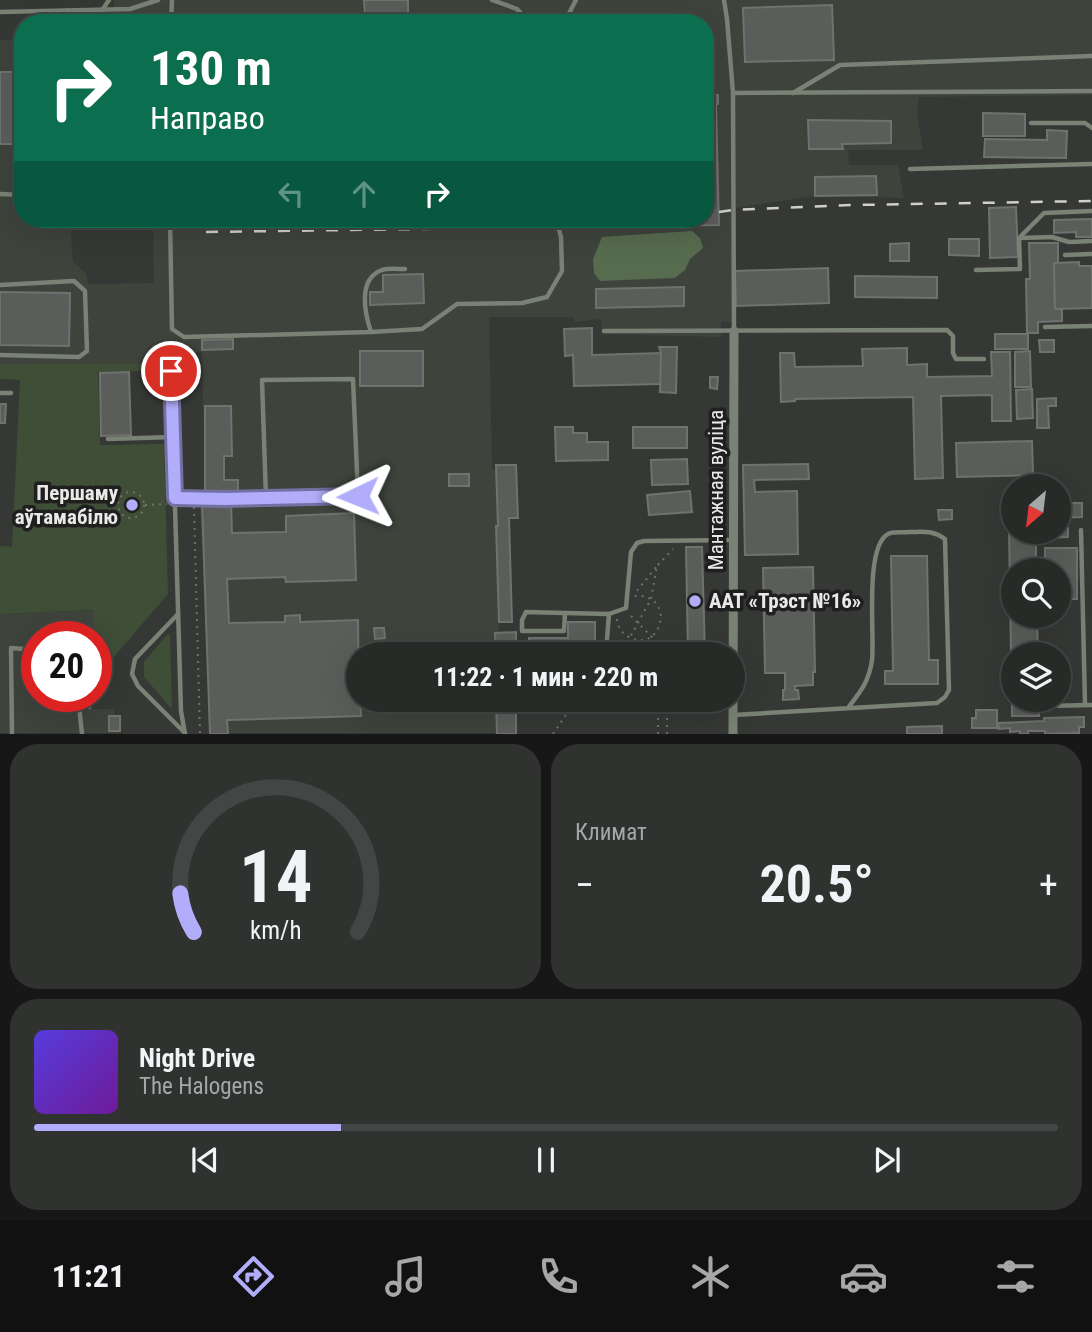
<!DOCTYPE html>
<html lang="ru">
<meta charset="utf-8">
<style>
body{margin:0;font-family:"Roboto Condensed",sans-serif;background:#303230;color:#f1f3f6;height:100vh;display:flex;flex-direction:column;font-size:26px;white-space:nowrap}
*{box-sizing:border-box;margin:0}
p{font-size:23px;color:#a5a7a8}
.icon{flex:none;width:38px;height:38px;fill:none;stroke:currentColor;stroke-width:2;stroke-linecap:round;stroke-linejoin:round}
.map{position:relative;height:734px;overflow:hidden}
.drawer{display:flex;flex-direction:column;gap:10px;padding:10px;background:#161716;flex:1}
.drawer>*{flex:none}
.guide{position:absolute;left:14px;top:14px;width:700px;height:214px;border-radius:28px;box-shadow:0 7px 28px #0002,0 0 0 2px #444645;background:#0b6e4f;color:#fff;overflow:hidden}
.needle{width:46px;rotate:208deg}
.controls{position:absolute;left:1001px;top:474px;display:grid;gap:14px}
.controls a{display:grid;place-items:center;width:70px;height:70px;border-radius:50%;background:#282a28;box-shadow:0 7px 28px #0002,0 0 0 2px #444645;font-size:35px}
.speed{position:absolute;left:21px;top:621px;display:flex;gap:14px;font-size:35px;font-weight:700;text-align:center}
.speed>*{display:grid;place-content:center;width:91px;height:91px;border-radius:50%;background:#282a28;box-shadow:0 7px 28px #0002,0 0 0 2px #444645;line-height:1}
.speed .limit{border:10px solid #d22;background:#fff;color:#111}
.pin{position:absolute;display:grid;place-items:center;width:60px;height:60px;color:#fff;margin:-30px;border:4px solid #fff;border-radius:50%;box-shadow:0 2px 7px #0007}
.me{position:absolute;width:77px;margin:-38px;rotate:268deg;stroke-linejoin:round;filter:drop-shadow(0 0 5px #0008)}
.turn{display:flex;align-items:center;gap:24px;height:147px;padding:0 21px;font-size:32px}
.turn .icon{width:91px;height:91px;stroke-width:2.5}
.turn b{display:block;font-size:49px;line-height:60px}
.lanes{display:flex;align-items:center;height:66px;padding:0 21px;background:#0003;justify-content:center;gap:35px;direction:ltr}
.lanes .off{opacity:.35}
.big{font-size:52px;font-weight:700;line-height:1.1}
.drawer .tile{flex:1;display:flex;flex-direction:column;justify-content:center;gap:10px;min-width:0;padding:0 24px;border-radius:28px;background:#303230}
.drawer .dial{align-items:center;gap:0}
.dial svg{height:182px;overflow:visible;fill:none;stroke:#444645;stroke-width:7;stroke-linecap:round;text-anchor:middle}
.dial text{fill:#f1f3f6;stroke:none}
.song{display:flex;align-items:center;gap:21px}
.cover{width:84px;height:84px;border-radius:10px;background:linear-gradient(135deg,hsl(250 70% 55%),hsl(280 70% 35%))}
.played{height:7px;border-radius:4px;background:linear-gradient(90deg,#b1adfa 30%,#444645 30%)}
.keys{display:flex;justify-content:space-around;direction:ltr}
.heat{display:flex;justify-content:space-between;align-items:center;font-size:38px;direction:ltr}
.drawer .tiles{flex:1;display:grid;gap:10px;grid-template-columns:1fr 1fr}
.tile:last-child{grid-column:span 2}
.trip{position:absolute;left:346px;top:642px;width:399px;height:70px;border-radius:35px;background:#282a28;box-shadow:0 7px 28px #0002,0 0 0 2px #444645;font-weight:700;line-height:70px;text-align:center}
.tab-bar{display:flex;height:112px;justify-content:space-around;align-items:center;background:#101110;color:#a5a7a8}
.tab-bar .icon{width:49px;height:49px}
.tab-bar .active{color:#b1adfa}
.tab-bar b{font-size:32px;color:#f1f3f6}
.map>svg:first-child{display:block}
.built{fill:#3e433c}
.green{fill:#3f4e37}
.forest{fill:#576b4e}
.building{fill:#5a5d59;stroke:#6f726e;stroke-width:2}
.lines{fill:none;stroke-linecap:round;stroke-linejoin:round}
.path{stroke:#6f716e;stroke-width:2;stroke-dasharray:2 5;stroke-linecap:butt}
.lane{stroke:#798274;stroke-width:4.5}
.street{stroke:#798274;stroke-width:9}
.rail{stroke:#cfd0ce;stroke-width:2.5;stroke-dasharray:12 12;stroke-linecap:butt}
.route-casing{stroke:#7370a2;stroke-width:18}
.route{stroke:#b1adfa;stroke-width:12}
.poi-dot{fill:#b1adfa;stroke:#1e1f1e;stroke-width:2.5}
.labels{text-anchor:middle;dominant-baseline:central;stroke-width:7;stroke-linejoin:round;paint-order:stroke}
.street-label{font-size:21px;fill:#e9eae8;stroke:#1e1f1e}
.poi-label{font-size:21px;font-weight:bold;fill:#e9eae8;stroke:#1e1f1e;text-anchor:end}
</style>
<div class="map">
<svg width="1092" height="734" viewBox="0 0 1092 734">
<rect width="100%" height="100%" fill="#363835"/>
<g class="built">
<polygon points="114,0 1092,0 1092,95 919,97 917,112 923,150 848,150 849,165 898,165 904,198 815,196 736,208 734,322 721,322 721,337 602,334 601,319 574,322 573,317 489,317 492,469 496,470 498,526 496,527 499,633 516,632 516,654 359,654 359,700 516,700 516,733 210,733 200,503 225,503 226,492 205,492 202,352 156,354 156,363 0,364 0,40 23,39 23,219 70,219 73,262 86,273 88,284 154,283 153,219 705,219 705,23 113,23"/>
<polygon points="94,610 93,637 37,637 37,696 92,697 92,709 115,709 114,716 120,733 0,733 0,614"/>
</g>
<g class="green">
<polygon points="164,353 163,370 98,372 100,445 164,444 168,594 112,659 100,658 99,667 96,667 96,637 93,637 93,610 0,614 0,546 12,547 20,380 0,379 0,364 155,363 156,354"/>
<polygon points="167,635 170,635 172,709 144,677 144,662"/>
</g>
<polygon class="forest" points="692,231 700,238 703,248 690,259 685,270 675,278 600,281 594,273 593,259 602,237"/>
<g class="building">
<polygon points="364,0 408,0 408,14 365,15"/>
<polygon points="832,5 834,60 745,62 743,8"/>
<rect x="0" y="72" width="23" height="72"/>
<polygon points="705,95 718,95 718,104 716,104 719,225 673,226 672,219 705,219"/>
<polygon points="983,113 1025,114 1025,136 983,136"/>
<polygon points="808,120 891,121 891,143 842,144 843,149 809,149"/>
<polygon points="1047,130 1067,131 1066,158 984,157 985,139 1047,140"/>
<polygon points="876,176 877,195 815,196 815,177"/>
<polygon points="1016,207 1018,257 990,258 989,208"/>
<polygon points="334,219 500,219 334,223"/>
<polygon points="1092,219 1092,237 1076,237 1076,232 1054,233 1054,220"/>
<polygon points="949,239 979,239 979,256 949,255"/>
<polygon points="909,243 909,261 890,261 890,244"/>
<polygon points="1029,243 1058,243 1058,263 1054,263 1055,309 1062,309 1062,321 1038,322 1038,333 1027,333 1026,279 1030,279"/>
<polygon points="1079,262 1079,266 1092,266 1092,308 1055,309 1054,263"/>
<polygon points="828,268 829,303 736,306 735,271"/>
<polygon points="423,274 424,303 370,305 370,292 383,292 383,275"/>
<polygon points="855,276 937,277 937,298 855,297"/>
<polygon points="684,287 684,306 596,308 596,289"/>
<polygon points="0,292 70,293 69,346 0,345"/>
<polygon points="592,328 592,355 661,353 661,384 574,386 573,355 565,356 564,329"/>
<rect x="995" y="334" width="33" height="15"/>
<polygon points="233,339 233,349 202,350 202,340"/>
<polygon points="1039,340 1054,340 1054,352 1040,352"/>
<polygon points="659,347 677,347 676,393 660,392 661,353"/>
<polygon points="907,348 907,365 927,364 927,377 992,376 991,352 1010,352 1011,421 992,421 992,395 941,396 943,478 915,479 913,397 795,399 795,401 781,402 780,353 794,353 795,367 863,366 862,349"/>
<rect x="360" y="351" width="63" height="35"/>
<polygon points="1030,351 1031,387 1015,387 1015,352"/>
<polygon points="129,372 131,435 101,436 100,373"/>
<polygon points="710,377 718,377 717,389 710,388"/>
<polygon points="1032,389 1033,418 1017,419 1016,390"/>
<polygon points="1056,398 1056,406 1048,406 1049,428 1037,428 1037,399"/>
<polygon points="0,404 6,404 5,423 0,423"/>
<polygon points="205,406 231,406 232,456 224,456 224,480 238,480 238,491 219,491 219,496 214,496 214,492 205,492"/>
<polygon points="555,427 573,427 573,433 587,433 587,442 608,442 608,460 556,461"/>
<rect x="633" y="427" width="54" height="21"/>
<polygon points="1032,441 1033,475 957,477 956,443"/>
<polygon points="687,459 688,484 652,485 651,460"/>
<polygon points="808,464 809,479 754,480 755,492 797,491 798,554 745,555 743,465"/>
<polygon points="496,465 516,465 518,518 509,518 512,622 499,622 496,526 498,526"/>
<rect x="449" y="474" width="20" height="12"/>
<polygon points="690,491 692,512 649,515 647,495"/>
<polygon points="231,502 232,533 286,532 286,516 354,513 356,580 286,582 285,577 227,579 229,623 285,622 285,616 300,615 300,622 358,620 359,700 360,700 361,716 227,720 228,734 210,734 202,503"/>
<polygon points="1059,503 1082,503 1082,517 1059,518"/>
<polygon points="938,510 952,510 952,519 939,520"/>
<polygon points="1059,528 1068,528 1068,537 1045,538 1044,532 1059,532"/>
<polygon points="1009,530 1013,530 1013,532 1036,532 1036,570 1013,570 1013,616 1037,616 1038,654 1013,654 1013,700 1039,700 1039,716 1012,716"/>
<polygon points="686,547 702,547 705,654 688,654"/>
<polygon points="1045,548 1077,548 1077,599 1059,599 1059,570 1045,570"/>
<polygon points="891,556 927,556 929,660 938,660 938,684 885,684 885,671 893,671"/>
<polygon points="813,567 815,672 813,672 813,685 795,686 795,690 798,690 799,699 783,700 783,690 785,690 785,673 765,673 763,568"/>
<polygon points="568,622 595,622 595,654 529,654 529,638 568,638"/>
<polygon points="374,628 384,628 385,638 375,639"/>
<polygon points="516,632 516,654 496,654 495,633"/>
<polygon points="100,659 111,659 110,680 96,679 96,668 100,668"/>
<rect x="83" y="698" width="7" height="10"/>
<polygon points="496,700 516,700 516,734 497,734"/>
<polygon points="976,710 997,710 997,728 972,728 972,718 976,718"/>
<rect x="109" y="716" width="11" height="15"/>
<polygon points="1084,717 1084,727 1079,727 1079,733 1045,734 1045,731 1028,731 1028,734 1020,734 1020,731 1010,732 1010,728 999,729 998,723 1044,721 1044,718"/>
<polygon points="942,726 942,734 907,734 907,727"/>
</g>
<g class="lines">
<g class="path">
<circle cx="131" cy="505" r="13"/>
<polyline points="145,505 167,504"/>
<polyline points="194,507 200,734"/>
<polyline points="658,565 673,549"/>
<polyline points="631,616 669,654"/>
<path d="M 617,619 C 618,627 621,633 629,637 C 662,655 678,592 633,596"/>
<polyline points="621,654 651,599 657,566 636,592"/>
<polyline points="553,734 567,713 567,700"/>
<polyline points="658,734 658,700"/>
<polyline points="667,734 667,700"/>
</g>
<g class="lane">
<polyline points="492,0 517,9 530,23"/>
<polyline points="724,0 727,19 733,93 734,330"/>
<polyline points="103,9 109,0"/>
<polyline points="68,10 69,23"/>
<polyline points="0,12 130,9 158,0"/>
<polyline points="171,23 172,0"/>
<polyline points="564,23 576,0"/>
<polyline points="733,93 1092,91"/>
<polyline points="793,93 840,65 1092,56"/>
<polyline points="1031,123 1085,123 1092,128"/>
<polyline points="910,169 1092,164"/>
<polyline points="0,194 23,195"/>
<polyline points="170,219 172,329 184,337 371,332 422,329 457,304 522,303 547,297 562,271 561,237 556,219"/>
<polyline points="1020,238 1052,237 1069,242 1092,241"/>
<polyline points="1065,255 1092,254"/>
<polyline points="976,270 1020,269 1019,238 1044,213 1092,211"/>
<polyline points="0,285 74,281 85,291 87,351 79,357 0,355"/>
<polyline points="1045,327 1092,326"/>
<polyline points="604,331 947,330 953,336 953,353 956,359 984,359"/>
<path d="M 371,332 C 365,314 357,279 382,270 C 388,268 398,269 405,269"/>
<polyline points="171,371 181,711 185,734"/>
<polyline points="0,393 11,393"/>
<polyline points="108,439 173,437"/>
<path d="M 175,498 C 236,499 297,497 358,496 L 353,379 L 262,380 L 266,498"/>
<polyline points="1081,530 1085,705"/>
<polygon points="526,612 565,613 564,631 522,631 522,620"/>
<polyline points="565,613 609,614 626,608 631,552 637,543 644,541 734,540"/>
<polyline points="178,614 135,659 132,674 138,686 184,732"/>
<polyline points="607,639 609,614"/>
<polyline points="78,696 82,734"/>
<polyline points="1044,706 1092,705"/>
<path d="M 734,715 L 937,703 L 945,697 L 949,690 L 945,539 C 933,530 924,532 909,532 C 903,533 893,531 888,534 C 864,547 875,636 872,660 C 869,682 860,692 848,708"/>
<polyline points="12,734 11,648 37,650"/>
</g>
<polyline class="street" points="733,734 734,331"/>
<g class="rail">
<polyline points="719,212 733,210 853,205 1092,201"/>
<polyline points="206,232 492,228 558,224 586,219"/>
</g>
</g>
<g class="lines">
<defs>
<polyline id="route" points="171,371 175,498 225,499 358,496"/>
</defs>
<use href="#route" class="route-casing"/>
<use href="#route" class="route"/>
</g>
<g class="poi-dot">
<circle cx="132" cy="505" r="7"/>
<circle cx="695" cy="601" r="7"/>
</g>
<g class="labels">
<g class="street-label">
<text transform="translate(716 490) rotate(-90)">Мантажная вуліца</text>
</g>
<g class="poi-label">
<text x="118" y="493">Першаму<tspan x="118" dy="24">аўтамабілю</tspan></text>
<text x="709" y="601" text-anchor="start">ААТ «Трэст №16»</text>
</g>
</g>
</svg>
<div class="controls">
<a><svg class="needle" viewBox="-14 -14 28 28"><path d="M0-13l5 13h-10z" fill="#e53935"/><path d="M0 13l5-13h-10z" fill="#a5a7a8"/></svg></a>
<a><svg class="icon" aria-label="search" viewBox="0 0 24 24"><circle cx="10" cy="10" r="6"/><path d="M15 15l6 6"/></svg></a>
<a><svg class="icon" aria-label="layers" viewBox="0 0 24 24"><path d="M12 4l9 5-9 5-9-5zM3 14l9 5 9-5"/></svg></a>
</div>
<div class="speed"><div class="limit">20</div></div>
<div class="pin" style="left:171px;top:371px;background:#d93025"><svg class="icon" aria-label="arrive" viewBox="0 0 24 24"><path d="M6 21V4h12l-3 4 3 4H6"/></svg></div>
<svg class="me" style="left:358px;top:496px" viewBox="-20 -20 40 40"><path d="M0-17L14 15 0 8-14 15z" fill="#b1adfa" stroke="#fff" stroke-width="4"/></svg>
<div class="trip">11:22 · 1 мин · 220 m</div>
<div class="guide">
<div class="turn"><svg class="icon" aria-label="right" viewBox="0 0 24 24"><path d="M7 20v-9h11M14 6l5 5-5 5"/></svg><div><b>130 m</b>Направо</div></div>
<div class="lanes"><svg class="icon off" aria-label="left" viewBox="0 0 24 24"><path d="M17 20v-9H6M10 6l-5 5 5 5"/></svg><svg class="icon off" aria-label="ahead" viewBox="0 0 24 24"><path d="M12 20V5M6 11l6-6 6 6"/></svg><svg class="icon" aria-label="right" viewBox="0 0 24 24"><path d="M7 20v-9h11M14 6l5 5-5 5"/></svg></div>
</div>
</div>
<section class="drawer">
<div class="tiles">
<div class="tile dial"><svg viewBox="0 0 100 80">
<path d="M14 69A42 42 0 1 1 86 69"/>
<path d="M14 69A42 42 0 0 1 8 52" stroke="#b1adfa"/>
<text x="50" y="56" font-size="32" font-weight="700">14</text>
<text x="50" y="72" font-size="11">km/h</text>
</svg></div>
<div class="tile"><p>Климат</p>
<div class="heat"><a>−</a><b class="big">20.5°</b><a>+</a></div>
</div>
<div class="tile">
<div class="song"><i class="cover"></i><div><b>Night Drive</b><p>The Halogens</p></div></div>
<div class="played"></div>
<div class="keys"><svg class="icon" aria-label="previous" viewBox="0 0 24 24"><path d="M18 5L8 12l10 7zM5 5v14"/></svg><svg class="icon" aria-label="pause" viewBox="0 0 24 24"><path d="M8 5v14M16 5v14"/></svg><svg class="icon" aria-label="next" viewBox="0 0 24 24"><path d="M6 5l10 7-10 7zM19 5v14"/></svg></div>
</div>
</div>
</section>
<nav class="tab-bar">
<b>11:21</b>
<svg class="icon active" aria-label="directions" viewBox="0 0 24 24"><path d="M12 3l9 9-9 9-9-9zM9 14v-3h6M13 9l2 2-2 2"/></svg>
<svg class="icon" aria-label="music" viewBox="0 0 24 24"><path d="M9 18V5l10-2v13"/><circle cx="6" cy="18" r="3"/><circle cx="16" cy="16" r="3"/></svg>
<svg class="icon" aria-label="phone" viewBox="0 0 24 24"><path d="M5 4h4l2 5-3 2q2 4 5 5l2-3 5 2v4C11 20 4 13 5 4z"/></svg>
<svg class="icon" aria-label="climate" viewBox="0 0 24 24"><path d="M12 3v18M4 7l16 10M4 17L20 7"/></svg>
<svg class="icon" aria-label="car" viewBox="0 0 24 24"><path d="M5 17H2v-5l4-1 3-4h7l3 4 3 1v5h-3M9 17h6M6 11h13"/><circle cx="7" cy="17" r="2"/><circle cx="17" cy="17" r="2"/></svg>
<svg class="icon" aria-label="filters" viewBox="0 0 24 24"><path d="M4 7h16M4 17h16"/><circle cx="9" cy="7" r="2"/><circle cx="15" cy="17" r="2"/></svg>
</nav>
